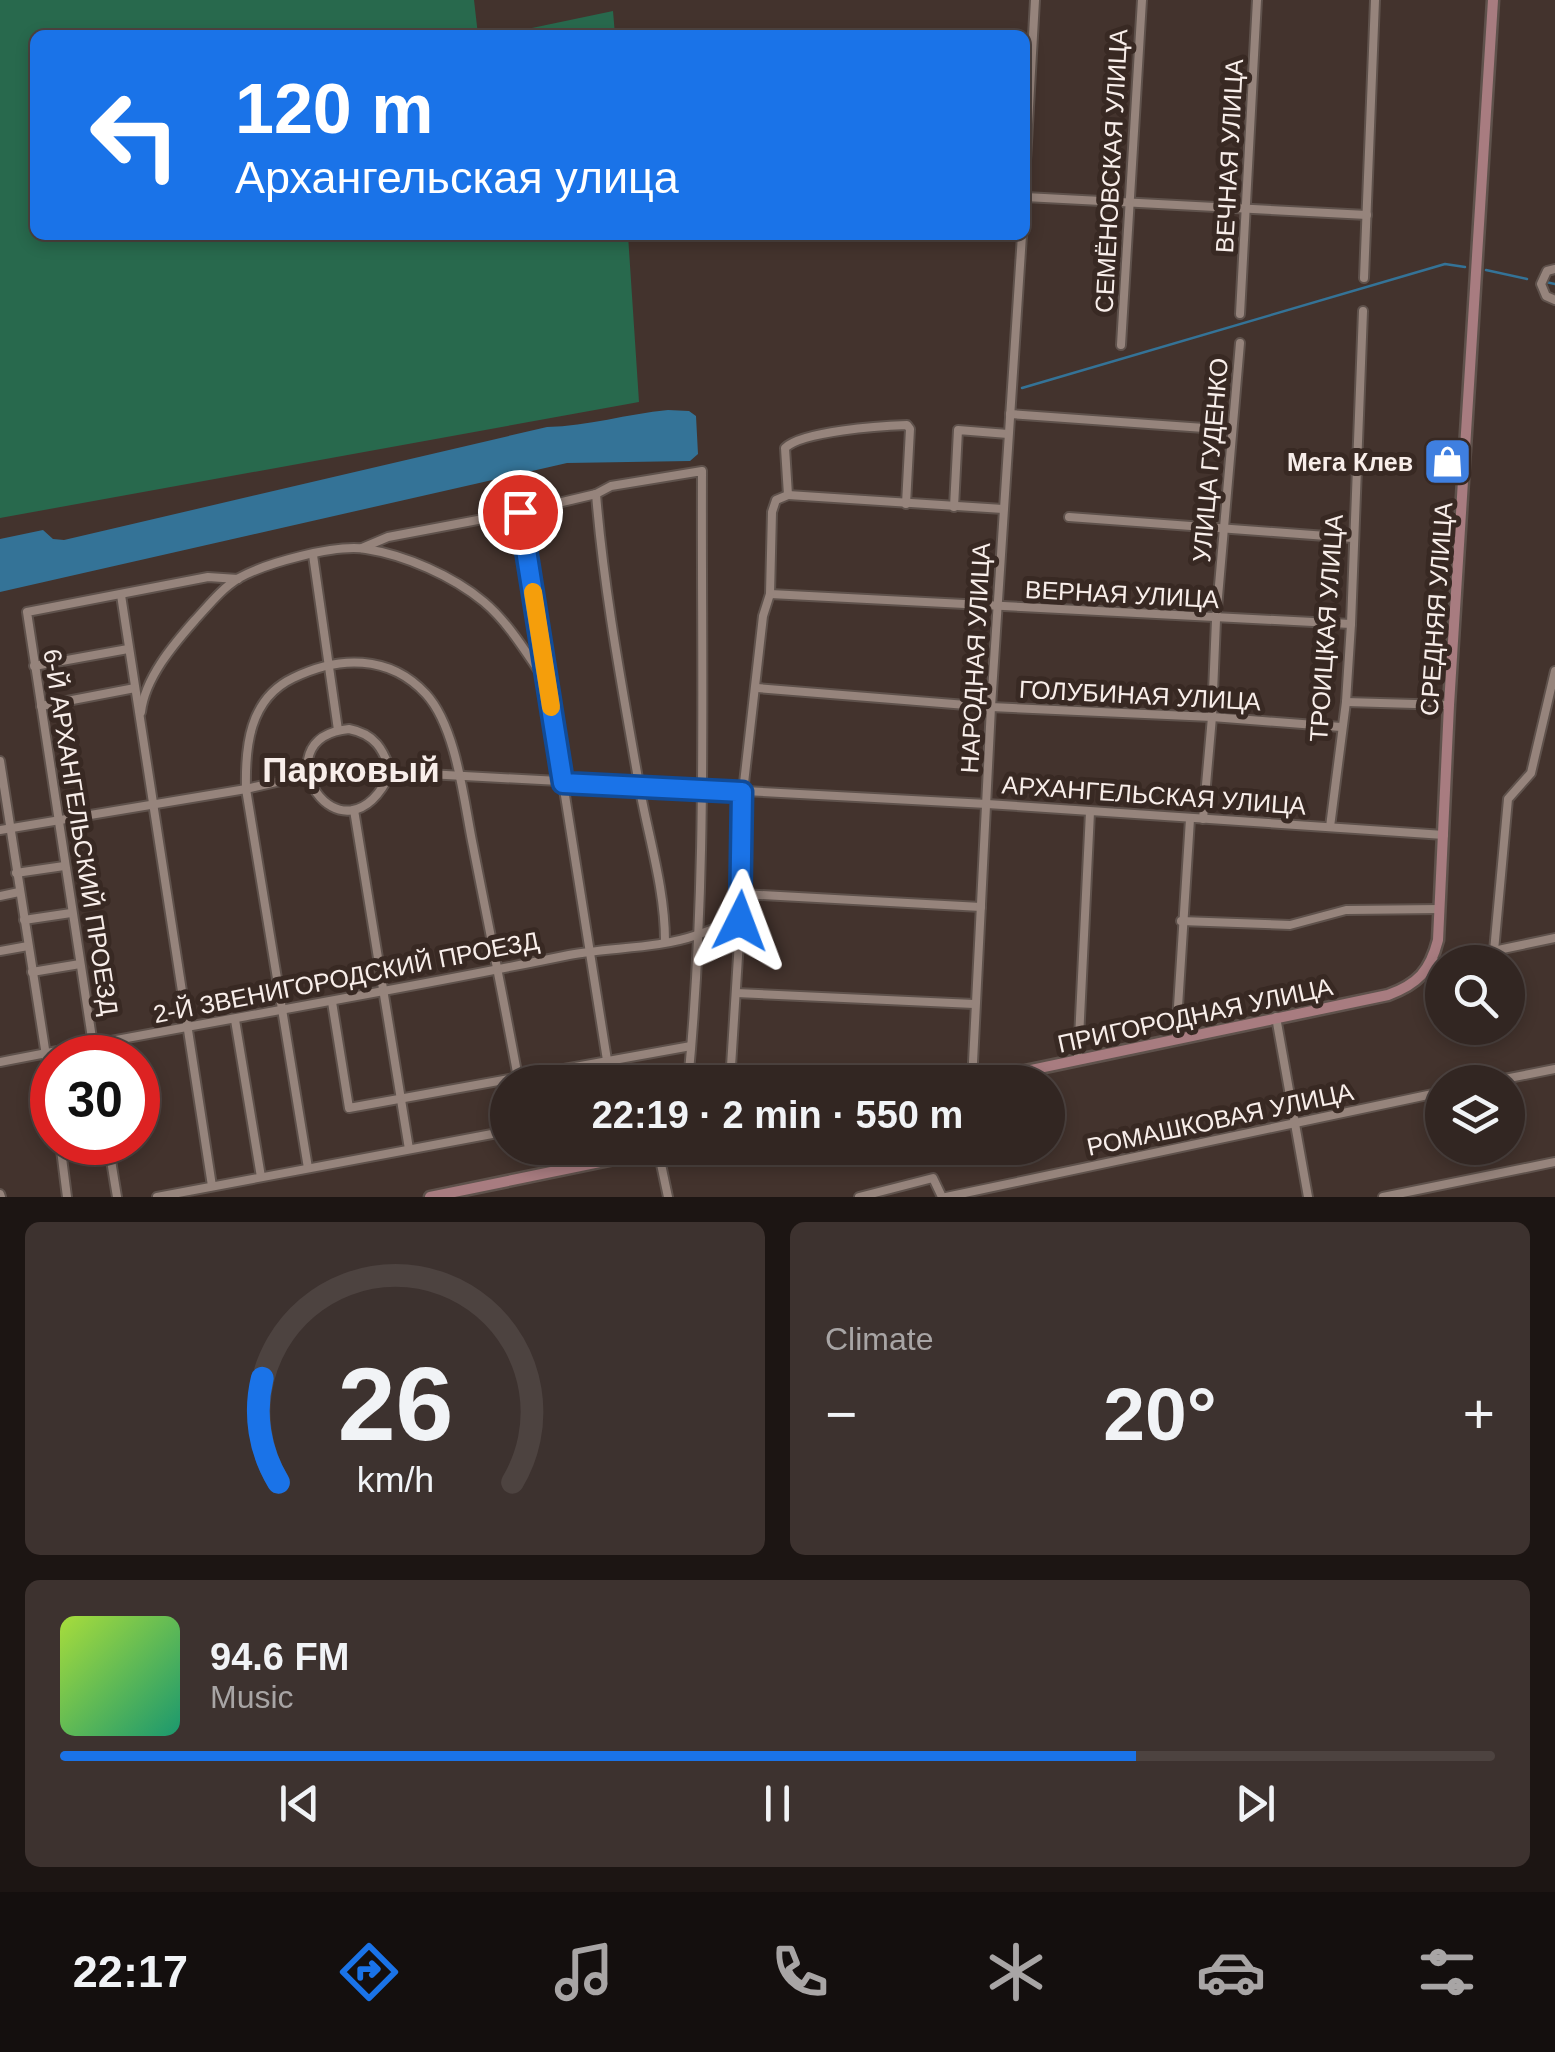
<!DOCTYPE html>
<meta charset="utf-8">
<style>
body{margin:0;font-family:Helvetica,sans-serif;background:#3d322f;color:#f1f3f6;height:100vh;display:flex;flex-direction:column;font-size:38px;white-space:nowrap}
*{box-sizing:border-box;margin:0}
p{font-size:32px;color:#a8a5a5}
.icon{flex:none;width:55px;height:55px;fill:none;stroke:currentColor;stroke-width:2;stroke-linecap:round;stroke-linejoin:round}
.map{position:relative;height:1197px;overflow:hidden}
.details{display:flex;flex-direction:column;gap:25px;padding:25px;background:#1c1513;flex:1}
.details>*{flex:none}
.banner{position:absolute;left:30px;top:30px;width:1000px;height:210px;border-radius:15px;box-shadow:0 5px 15px #0003,0 0 0 2px #4d4340;background:#1a73e8;color:#fff;overflow:hidden}
.controls{position:absolute;left:1425px;top:945px;display:grid;gap:20px}
.controls a{display:grid;place-items:center;width:100px;height:100px;border-radius:50%;background:#322622;box-shadow:0 5px 15px #0003,0 0 0 2px #4d4340;font-size:50px}
.speed{position:absolute;left:30px;top:1035px;display:flex;gap:20px;font-size:50px;font-weight:700;text-align:center}
.speed>*{display:grid;place-content:center;width:130px;height:130px;border-radius:50%;background:#322622;box-shadow:0 5px 15px #0003,0 0 0 2px #4d4340;line-height:1}
.speed .limit{border:15px solid #d22;background:#fff;color:#111}
.pin{position:absolute;display:grid;place-items:center;width:85px;height:85px;color:#fff;margin:-42px;border:5px solid #fff;border-radius:50%;box-shadow:0 2px 10px #0007}
.me{position:absolute;width:110px;margin:-55px;rotate:3deg;stroke-linejoin:round;filter:drop-shadow(0 0 8px #0008)}
.turn{display:flex;align-items:center;gap:35px;height:210px;padding:0 40px;font-size:45px}
.turn .icon{width:130px;height:130px;stroke-width:2.5}
.turn b{display:block;font-size:70px;line-height:85px}
.big{font-size:75px;font-weight:700;line-height:1.1}
.details .tile{flex:1;display:flex;flex-direction:column;justify-content:center;gap:15px;min-width:0;padding:0 35px;border-radius:15px;background:#3d322f}
.details .dial{align-items:center;gap:0}
.dial svg{height:260px;overflow:visible;fill:none;stroke:#4d4340;stroke-width:7;stroke-linecap:round;text-anchor:middle}
.dial text{fill:#f1f3f6;stroke:none}
.song{display:flex;align-items:center;gap:30px}
.cover{width:120px;height:120px;border-radius:15px;background:linear-gradient(135deg,hsl(80 70% 55%),hsl(160 70% 35%))}
.played{height:10px;border-radius:5px;background:linear-gradient(90deg,#1a73e8 75%,#4d4340 75%)}
.keys{display:flex;justify-content:space-around;direction:ltr}
.heat{display:flex;justify-content:space-between;align-items:center;font-size:55px;direction:ltr}
.details .tiles{flex:1;display:grid;gap:25px;grid-template-columns:1fr 1fr}
.tile:last-child{grid-column:span 2}
.trip{position:absolute;left:490px;top:1065px;width:575px;height:100px;border-radius:50px;background:#322622;box-shadow:0 5px 15px #0003,0 0 0 2px #4d4340;font-weight:700;line-height:100px;text-align:center}
.tab-bar{display:flex;height:160px;justify-content:space-around;align-items:center;background:#140f0e;color:#a8a5a5}
.tab-bar .icon{width:70px;height:70px}
.tab-bar .selected{color:#1a73e8}
.tab-bar b{font-size:45px;color:#f1f3f6}
.map>svg:first-child{display:block}
.green{fill:#28694d}
.water{fill:#347397}
.lines{fill:none;stroke-linecap:round;stroke-linejoin:round}
.stream{stroke:#347397;stroke-width:2.5}
.street-casing{stroke:#5f524c;stroke-width:12}
.secondary-casing{stroke:#5f524c;stroke-width:15}
.street{stroke:#96847c;stroke-width:8}
.secondary{stroke:#a87c80;stroke-width:10}
.route-casing{stroke:#114b97;stroke-width:25}
.route{stroke:#1a73e8;stroke-width:18}
.slow{stroke:#f59e0b;stroke-width:18}
.labels{text-anchor:middle;dominant-baseline:central;stroke-width:10;stroke-linejoin:round;paint-order:stroke}
.street-label{font-size:25px;fill:#f8eeea;stroke:#382923}
.poi-label{font-size:25px;font-weight:bold;fill:#f8eeea;stroke:#382923;text-anchor:end}
.district-label{font-size:35px;font-weight:bold;fill:#f8eeea;stroke:#382923}
</style>
<div class="map">
<svg width="1555" height="1197" viewBox="0 0 1555 1197">
<rect width="100%" height="100%" fill="#43332d"/>
<g class="green">
<polygon points="0,0 474,0 478,35 35,35 35,235 628,235 639,402 0,518"/>
<polygon points="613,11 615,35 498,35"/>
</g>
<path class="water" d="M 668,410 L 689,411 L 696,416 L 698,454 L 690,461 L 567,463 L 0,592 L 0,539 L 43,530 L 53,539 L 64,540 L 547,427 C 588,426 627,414 668,410 Z"/>
<g class="lines">
<g class="stream">
<polyline points="1486,270 1527,279"/>
<polyline points="1546,282 1555,284"/>
<polyline points="1022,388 1445,264 1465,267"/>
</g>
<defs>
<g id="street">
<polyline points="1025,178 1035,0"/>
<polyline points="1025,197 1367,215"/>
<polyline points="1555,269 1547,271 1541,284 1546,296 1555,300"/>
<polyline points="1364,278 1375,0"/>
<polyline points="1240,314 1257,0"/>
<polyline points="1121,345 1142,0"/>
<polyline points="1010,414 1232,430"/>
<path d="M 596,494 C 604,593 623,692 640,790 C 649,839 665,890 665,941"/>
<polyline points="788,495 1003,509"/>
<polyline points="954,507 958,430 1008,434"/>
<polyline points="520,512 607,1060"/>
<polyline points="1069,517 1353,538"/>
<path d="M 362,548 L 388,537 L 520,512 L 596,494 L 611,486 L 702,471 C 701,675 708,879 688,1082"/>
<polyline points="313,555 338,730"/>
<polyline points="770,594 1351,624"/>
<polyline points="121,595 212,1186"/>
<polyline points="34,666 128,649"/>
<polyline points="757,688 991,707 1212,717 1341,727"/>
<polyline points="1346,702 1449,705"/>
<polyline points="41,706 135,688"/>
<path d="M 141,712 C 145,678 173,645 195,620 C 208,606 222,588 239,578 C 266,563 335,544 366,549 C 405,555 453,576 484,602 C 509,623 527,654 545,680"/>
<path d="M 349,729 C 375,734 383,749 391,772 C 342,876 256,738 349,729 Z"/>
<polyline points="0,761 52,1094"/>
<polyline points="391,772 987,804 1444,835"/>
<polyline points="354,810 409,1149"/>
<polyline points="1203,819 1212,717 1216,620 1240,343"/>
<polyline points="1330,827 1346,702 1351,624 1363,311"/>
<polyline points="0,830 246,789 307,775"/>
<polyline points="16,873 64,866"/>
<polyline points="742,894 981,907"/>
<polyline points="0,896 19,892"/>
<polyline points="24,920 71,913"/>
<polyline points="1181,921 1290,925 1346,910 1440,909"/>
<polyline points="0,951 28,946"/>
<polyline points="1494,951 1508,799 1531,773 1555,671"/>
<polyline points="1431,964 1555,938"/>
<polyline points="32,972 80,964"/>
<polyline points="736,993 974,1004"/>
<polyline points="332,1002 349,1108 691,1046"/>
<polyline points="1276,1017 1308,1197"/>
<polyline points="235,1020 261,1177"/>
<polyline points="1176,1038 1190,819"/>
<polyline points="95,1058 27,612 208,577 238,579"/>
<polyline points="1078,1059 1090,812"/>
<path d="M 0,1062 C 189,1025 380,994 569,955 C 610,947 657,949 697,935 C 710,930 724,925 739,921"/>
<path d="M 730,1082 L 742,894 L 743,792 L 763,616 L 770,594 L 772,512 L 776,500 L 788,495 L 785,448 C 802,431 881,426 907,425 L 910,429 L 906,504"/>
<polyline points="972,1082 991,707 1022,235"/>
<polyline points="1489,1082 1555,1069"/>
<polyline points="60,1142 67,1197"/>
<polyline points="108,1142 117,1197"/>
<polyline points="658,1150 668,1197"/>
<path d="M 308,1168 L 246,789 C 245,747 249,699 293,678 C 338,656 389,654 426,694 C 457,728 464,803 473,846 C 488,923 504,1001 518,1078"/>
<polyline points="0,1194 1,1197"/>
<polyline points="157,1197 508,1131"/>
<polyline points="859,1197 933,1178 942,1197"/>
<polyline points="946,1197 1442,1092"/>
<polyline points="1383,1197 1555,1162"/>
</g>
<g id="secondary">
<path d="M 973,1082 L 1388,995 C 1418,984 1430,971 1438,940 L 1449,705 L 1493,0"/>
<polyline points="430,1197 668,1148"/>
</g>
</defs>
<use href="#street" class="street-casing"/>
<use href="#secondary" class="secondary-casing"/>
<use href="#street" class="street"/>
<use href="#secondary" class="secondary"/>
</g>
<g class="lines">
<defs>
<polyline id="route" points="520,512 563,783 742,792 740,921"/>
</defs>
<use href="#route" class="route-casing"/>
<use href="#route" class="route"/>
<polyline class="slow" points="533,592 551,707"/>
</g>
<defs>
<symbol id="shop-square" viewBox="-11 -11 22 22"><rect x="-9" y="-9" width="18" height="18" rx="4" fill="#3f7fe0" stroke="#382923"/><path d="M-5-2.5h2.3a2.7 3.5 0 0 1 5.4 0H5L5.5 6h-11ZM-1.5-2.5h3a1.5 2.3 0 0 0-3 0Z" fill="#fff"/></symbol>
</defs>
<g fill-rule="evenodd">
<use href="#shop-square" x="1420" y="434" width="55" height="55"/>
</g>
<g class="labels">
<g class="street-label">
<text transform="translate(1229 156) rotate(-87)">ВЕЧНАЯ УЛИЦА</text>
<text transform="translate(1111 171) rotate(-87)">СЕМЁНОВСКАЯ УЛИЦА</text>
<text transform="translate(1210 460) rotate(-85)">УЛИЦА ГУДЕНКО</text>
<text transform="translate(1122 594) rotate(3)">ВЕРНАЯ УЛИЦА</text>
<text transform="translate(1436 609) rotate(-86)">СРЕДНЯЯ УЛИЦА</text>
<text transform="translate(1326 628) rotate(-86)">ТРОИЦКАЯ УЛИЦА</text>
<text transform="translate(975 658) rotate(-87)">НАРОДНАЯ УЛИЦА</text>
<text transform="translate(1140 695) rotate(3)">ГОЛУБИНАЯ УЛИЦА</text>
<text transform="translate(1154 795) rotate(4)">АРХАНГЕЛЬСКАЯ УЛИЦА</text>
<text transform="translate(81 832) rotate(81)">6-Й АРХАНГЕЛЬСКИЙ ПРОЕЗД</text>
<text transform="translate(346 977) rotate(-11)">2-Й ЗВЕНИГОРОДСКИЙ ПРОЕЗД</text>
<text transform="translate(1195 1015) rotate(-12)">ПРИГОРОДНАЯ УЛИЦА</text>
<text transform="translate(1220 1119) rotate(-12)">РОМАШКОВАЯ УЛИЦА</text>
</g>
<g class="poi-label">
<text x="1413" y="462">Мега Клев</text>
</g>
<g class="district-label">
<text x="351" y="769">Парковый</text>
</g>
</g>
</svg>
<div class="controls">
<a><svg class="icon" aria-label="search" viewBox="0 0 24 24"><circle cx="10" cy="10" r="6"/><path d="M15 15l6 6"/></svg></a>
<a><svg class="icon" aria-label="layers" viewBox="0 0 24 24"><path d="M12 4l9 5-9 5-9-5zM3 14l9 5 9-5"/></svg></a>
</div>
<div class="speed"><div class="limit">30</div></div>
<div class="pin" style="left:520px;top:512px;background:#d93025"><svg class="icon" aria-label="arrive" viewBox="0 0 24 24"><path d="M6 21V4h12l-3 4 3 4H6"/></svg></div>
<svg class="me" style="left:740px;top:921px" viewBox="-20 -20 40 40"><path d="M0-17L14 15 0 8-14 15z" fill="#1a73e8" stroke="#fff" stroke-width="4"/></svg>
<div class="trip">22:19 · 2 min · 550 m</div>
<div class="banner">
<div class="turn"><svg class="icon" aria-label="left" viewBox="0 0 24 24"><path d="M17 20v-9H6M10 6l-5 5 5 5"/></svg><div><b>120 m</b>Архангельская улица</div></div>
</div>
</div>
<section class="details">
<div class="tiles">
<div class="tile dial"><svg viewBox="0 0 100 80">
<path d="M14 69A42 42 0 1 1 86 69"/>
<path d="M14 69A42 42 0 0 1 9 37" stroke="#1a73e8"/>
<text x="50" y="56" font-size="32" font-weight="700">26</text>
<text x="50" y="72" font-size="11">km/h</text>
</svg></div>
<div class="tile"><p>Climate</p>
<div class="heat"><a>−</a><b class="big">20°</b><a>+</a></div>
</div>
<div class="tile">
<div class="song"><i class="cover"></i><div><b>94.6 FM</b><p>Music</p></div></div>
<div class="played"></div>
<div class="keys"><svg class="icon" aria-label="previous" viewBox="0 0 24 24"><path d="M18 5L8 12l10 7zM5 5v14"/></svg><svg class="icon" aria-label="pause" viewBox="0 0 24 24"><path d="M8 5v14M16 5v14"/></svg><svg class="icon" aria-label="next" viewBox="0 0 24 24"><path d="M6 5l10 7-10 7zM19 5v14"/></svg></div>
</div>
</div>
</section>
<nav class="tab-bar">
<b>22:17</b>
<svg class="icon selected" aria-label="directions" viewBox="0 0 24 24"><path d="M12 3l9 9-9 9-9-9zM9 14v-3h6M13 9l2 2-2 2"/></svg>
<svg class="icon" aria-label="music" viewBox="0 0 24 24"><path d="M9 18V5l10-2v13"/><circle cx="6" cy="18" r="3"/><circle cx="16" cy="16" r="3"/></svg>
<svg class="icon" aria-label="phone" viewBox="0 0 24 24"><path d="M5 4h4l2 5-3 2q2 4 5 5l2-3 5 2v4C11 20 4 13 5 4z"/></svg>
<svg class="icon" aria-label="climate" viewBox="0 0 24 24"><path d="M12 3v18M4 7l16 10M4 17L20 7"/></svg>
<svg class="icon" aria-label="car" viewBox="0 0 24 24"><path d="M5 17H2v-5l4-1 3-4h7l3 4 3 1v5h-3M9 17h6M6 11h13"/><circle cx="7" cy="17" r="2"/><circle cx="17" cy="17" r="2"/></svg>
<svg class="icon" aria-label="filters" viewBox="0 0 24 24"><path d="M4 7h16M4 17h16"/><circle cx="9" cy="7" r="2"/><circle cx="15" cy="17" r="2"/></svg>
</nav>
